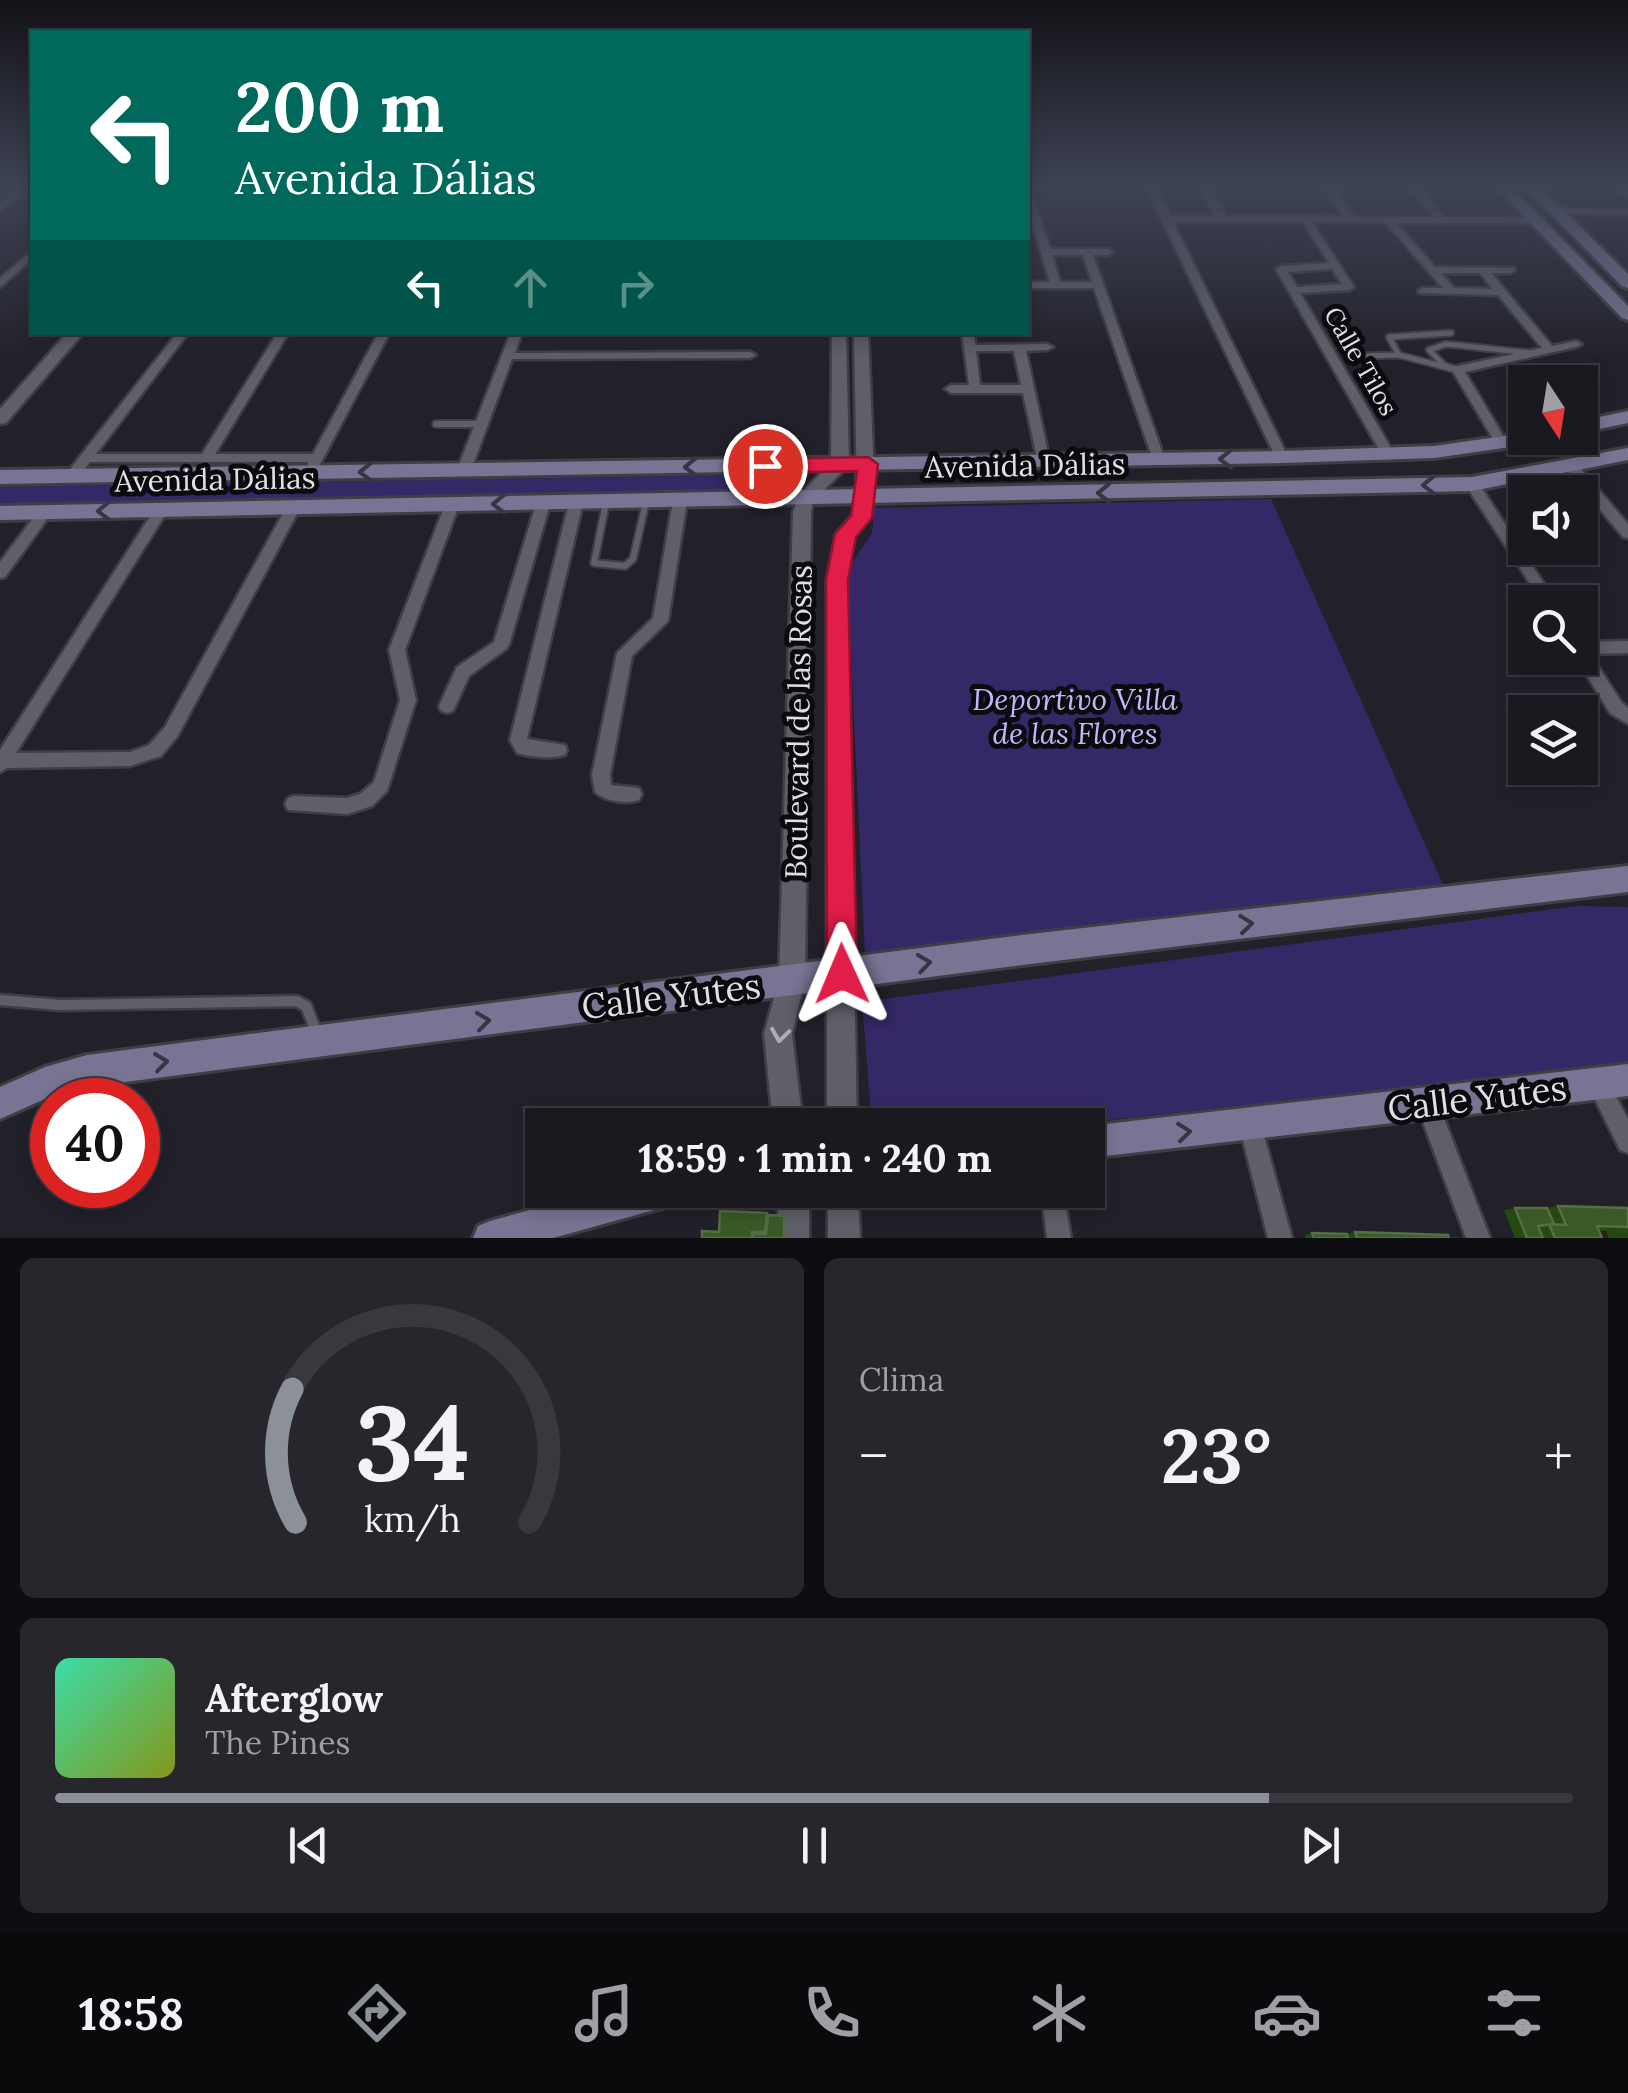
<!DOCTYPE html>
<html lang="es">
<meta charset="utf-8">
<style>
body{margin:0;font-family:Lora,serif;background:#27262d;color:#f1f3f6;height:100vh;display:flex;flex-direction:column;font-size:38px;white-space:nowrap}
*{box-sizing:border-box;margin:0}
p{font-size:32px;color:#9fa0a5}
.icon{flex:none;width:55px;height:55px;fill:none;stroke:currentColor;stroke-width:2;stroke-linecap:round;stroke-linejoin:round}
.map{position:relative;height:1238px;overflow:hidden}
.details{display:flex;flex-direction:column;gap:20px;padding:20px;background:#0e0e12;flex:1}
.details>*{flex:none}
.top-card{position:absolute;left:30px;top:30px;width:1000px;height:305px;border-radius:0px;box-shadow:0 5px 15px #0003,0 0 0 2px #38383e;background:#00695c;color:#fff;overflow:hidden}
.needle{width:65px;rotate:168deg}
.controls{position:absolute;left:1508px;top:365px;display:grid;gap:20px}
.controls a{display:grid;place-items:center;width:90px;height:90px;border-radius:0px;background:#1a1920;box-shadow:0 5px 15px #0003,0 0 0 2px #38383e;font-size:50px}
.speed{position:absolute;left:30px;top:1078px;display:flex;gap:20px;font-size:50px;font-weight:700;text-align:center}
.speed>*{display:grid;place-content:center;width:130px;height:130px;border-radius:50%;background:#1a1920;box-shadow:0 5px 15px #0003,0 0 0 2px #38383e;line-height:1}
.speed .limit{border:15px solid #d22;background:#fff;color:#111}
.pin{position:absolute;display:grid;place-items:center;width:85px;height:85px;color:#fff;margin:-42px;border:5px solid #fff;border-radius:50%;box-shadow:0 2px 10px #0007}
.me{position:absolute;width:110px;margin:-55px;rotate:359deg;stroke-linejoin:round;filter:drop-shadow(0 0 8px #0008)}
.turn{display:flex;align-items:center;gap:35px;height:210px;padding:0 40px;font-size:45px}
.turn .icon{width:130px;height:130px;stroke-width:2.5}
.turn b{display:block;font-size:70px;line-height:85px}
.lanes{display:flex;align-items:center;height:95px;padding:0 40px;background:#0003;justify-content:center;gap:50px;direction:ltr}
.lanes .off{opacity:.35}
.big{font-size:75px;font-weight:700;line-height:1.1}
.details .card{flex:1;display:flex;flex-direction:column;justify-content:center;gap:15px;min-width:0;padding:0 35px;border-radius:15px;background:#27262d}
.details .dial{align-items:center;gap:0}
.dial svg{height:260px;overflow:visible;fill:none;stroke:#38383e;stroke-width:7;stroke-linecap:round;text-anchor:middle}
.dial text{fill:#f1f3f6;stroke:none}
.song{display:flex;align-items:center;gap:30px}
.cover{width:120px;height:120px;border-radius:15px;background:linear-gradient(135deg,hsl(160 70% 55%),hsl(70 70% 35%))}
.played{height:10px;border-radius:5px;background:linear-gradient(90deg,#8c9099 80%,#38383e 80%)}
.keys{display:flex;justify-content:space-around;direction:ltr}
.heat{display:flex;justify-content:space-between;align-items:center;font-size:55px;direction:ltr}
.details .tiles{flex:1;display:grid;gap:20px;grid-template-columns:1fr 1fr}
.card:last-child{grid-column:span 2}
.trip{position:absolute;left:525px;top:1108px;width:580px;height:100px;border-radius:0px;background:#1a1920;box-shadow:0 5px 15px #0003,0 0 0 2px #38383e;font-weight:700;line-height:100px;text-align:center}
.tab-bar{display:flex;height:160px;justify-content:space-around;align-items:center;background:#0a0a0d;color:#9fa0a5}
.tab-bar .icon{width:70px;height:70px}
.tab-bar .on{color:#8c9099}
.tab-bar b{font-size:45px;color:#f1f3f6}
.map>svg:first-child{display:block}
.green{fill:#352866}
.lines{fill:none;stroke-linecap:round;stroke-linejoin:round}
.service-far2-casing{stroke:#3e3e45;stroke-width:9}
.service-far1-casing{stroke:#3e3e45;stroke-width:10}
.service-casing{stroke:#3e3e45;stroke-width:15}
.minor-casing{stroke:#3e3e45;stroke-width:5}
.tertiary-casing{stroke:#3e3e45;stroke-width:5}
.secondary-casing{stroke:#3e3e45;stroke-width:6}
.service-far2{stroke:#5f5f69;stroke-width:5}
.service-far1{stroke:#5f5f69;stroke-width:6}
.service{stroke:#5f5f69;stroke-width:10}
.minor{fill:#5f5f69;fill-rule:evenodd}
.tertiary{fill:#5f5f69;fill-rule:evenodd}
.secondary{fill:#777593;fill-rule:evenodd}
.wall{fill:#264910}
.building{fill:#3a5927;stroke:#546e45;stroke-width:2.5}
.oneway{stroke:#363544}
.oneway2{stroke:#acacb3}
.route{fill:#e11d48;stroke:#92132f;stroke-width:2.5}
.labels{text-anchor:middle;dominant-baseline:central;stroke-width:10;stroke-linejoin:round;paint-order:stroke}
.far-street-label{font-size:25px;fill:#dfdfe5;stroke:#0b0b0f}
.street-label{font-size:30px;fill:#dfdfe5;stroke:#0b0b0f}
.park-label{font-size:30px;font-style:italic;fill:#beb8fa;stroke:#0b0b0f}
.near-street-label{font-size:35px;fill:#dfdfe5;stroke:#0b0b0f}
</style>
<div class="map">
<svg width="1628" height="1238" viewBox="0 0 1628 1238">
<rect width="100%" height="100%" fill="#22212a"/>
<g class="green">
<polygon points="789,474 790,492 0,507 0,487"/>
<polygon points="1271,499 1445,889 865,955 847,571 872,533 874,508"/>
<polygon points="1576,906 1628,907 1628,1063 1063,1125 872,1125 862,1002"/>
</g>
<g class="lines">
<defs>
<g id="service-far2">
<polyline points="1357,356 1399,355"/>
<polyline points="1444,365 1429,350 1446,344 1531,353"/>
<polyline points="1449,368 1399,355 1389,337 1451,333"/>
</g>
<g id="service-far1">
<polyline points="1440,365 1458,370"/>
<polyline points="436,424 482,424"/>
<polyline points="606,503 594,563 625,566 633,559 646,502"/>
</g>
<polyline id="service" points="0,1000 60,1005 296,1001 306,1006 317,1033"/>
<g id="minor">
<path d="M 1146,187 L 1156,187 L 1170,216 L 1216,216 L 1199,187 L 1209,187 L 1226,216 L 1344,217 L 1324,187 L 1334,187 L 1354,217 L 1434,217 L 1409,187 L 1419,187 L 1444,217 L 1538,218 L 1540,220 L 1535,223 L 1396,223 L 1435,267 L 1514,268 L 1515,270 L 1510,273 L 1491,273 L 1552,346 L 1576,341 L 1582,344 L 1576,347 L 1465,372 L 1508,444 L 1506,447 L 1498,447 L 1452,370 L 1458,366 L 1542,348 L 1498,295 L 1419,293 L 1418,291 L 1423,288 L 1443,288 L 1385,222 L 1312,222 L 1354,287 L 1349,290 L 1300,293 L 1395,455 L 1394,458 L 1384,458 L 1276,269 L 1281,266 L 1329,263 L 1303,222 L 1173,222 L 1288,457 L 1282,461 L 1277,460 ZM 1332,269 L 1342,284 L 1297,287 L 1288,272 ZM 1441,273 L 1480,273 L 1493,289 L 1454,288 Z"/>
<polygon points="1615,187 1625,187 1628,189 1628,197"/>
<polygon points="14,192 22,194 0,211 0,203"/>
<path d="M 1028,193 L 1033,196 L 1050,249 L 1108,249 L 1113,252 L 1108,255 L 1093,255 L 1165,460 L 1164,463 L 1154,463 L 1153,460 L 1094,288 L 1028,288 L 1028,282 L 1050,282 L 1028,210 ZM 1052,255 L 1083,255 L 1092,282 L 1060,282 Z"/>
<polygon points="1558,208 1628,209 1628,215 1555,213 1553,211"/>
<polygon points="32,251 32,259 0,287 0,278"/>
<polygon points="178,332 189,332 96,454 202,454 278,332 289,332 215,454 313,454 379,332 390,332 318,468 308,468 308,462 90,462 77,479 67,479 65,476 67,473"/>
<polygon points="511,332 522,332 515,353 750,352 756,355 750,358 512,359 471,470 469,473 459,473 457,470"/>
<path d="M 962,332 L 974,332 L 975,345 L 1047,344 L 1053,347 L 1047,350 L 1026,351 L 1050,462 L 1049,465 L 1039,465 L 1038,462 L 1023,393 L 951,393 L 945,389 L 951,385 L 969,385 ZM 976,351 L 1014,351 L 1021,385 L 980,385 Z"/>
<polygon points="1571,462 1576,463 1628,524 1628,538 1623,537 1566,469 1565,466"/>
<polygon points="1472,479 1477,481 1556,602 1542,602 1465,484"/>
<path d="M 680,496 L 687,501 L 668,621 L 632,656 L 610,775 L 611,785 L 639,788 L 642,794 L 639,800 C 626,804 606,802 595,792 L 592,775 L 617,653 L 653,618 L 673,501 Z"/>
<path d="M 576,498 L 583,503 L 527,739 L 565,745 L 567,750 L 565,755 C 552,759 530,757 517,753 L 510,740 L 569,503 Z"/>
<polygon points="543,499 550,504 509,645 506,649 469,676 453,711 447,713 441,711 439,706 457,667 494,642 536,504"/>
<polygon points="452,500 459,505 405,650 416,700 387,791 372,806 347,814 288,810 285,804 288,798 294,796 347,798 360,794 374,782 400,700 389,650 445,505"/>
<polygon points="293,503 300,508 177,737 161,756 130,766 7,768 0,772 0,750 156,507 161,505 168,510 16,753 130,752 149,745 165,727 286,508"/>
<polygon points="45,507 50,509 52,512 50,515 5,577 0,578 0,562 40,509"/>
<polygon points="1628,641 1628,653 1590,654 1622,703 1628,708 1628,724 1610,713 1576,658 1580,658 1580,642"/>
<polygon points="1598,1072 1605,1076 1628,1119 1628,1153 1620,1150 1587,1083 1591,1076"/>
<polygon points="1427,1092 1435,1095 1490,1238 1466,1238 1416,1103 1419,1095"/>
<polygon points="1250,1114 1258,1117 1261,1125 1292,1238 1268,1238 1239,1125 1242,1117"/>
<polygon points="1041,1190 1063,1190 1071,1238 1047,1238"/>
</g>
<g id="tertiary">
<polygon points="68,332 84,332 6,423 0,424 0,409"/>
<polygon points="832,332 846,332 849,465 813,501 811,512 805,980 792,1034 803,1125 773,1125 764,1034 779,980 793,512 799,495 831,463"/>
<polygon points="854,332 868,332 875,499 870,518 854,536 847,580 857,1125 827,1125 827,580 836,534 853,515 857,499"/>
<polygon points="779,1190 809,1190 809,1238 777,1238"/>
<polygon points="828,1190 858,1190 860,1238 828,1238"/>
</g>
<g id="secondary">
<polygon points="1496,187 1511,187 1628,306 1628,320 1622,318"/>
<polygon points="1525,187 1540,187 1628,274 1628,288 1622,286"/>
<polygon points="1628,411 1628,423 1580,433 1580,421"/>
<polygon points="1525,433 1525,438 1541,438 1532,444 1434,458 1282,463 0,484 0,470 1282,451 1434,446"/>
<polygon points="1628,448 1628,460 1472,491 0,520 0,506 1472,477"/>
<polygon points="1628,866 1628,892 1022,965 87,1087 47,1098 0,1119 0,1087 45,1067 87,1055 1022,935"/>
<polygon points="1628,1064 1628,1096 1088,1158 1088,1126"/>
<polygon points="602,1190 682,1190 677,1202 665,1207 553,1238 473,1238 478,1226 490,1221"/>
</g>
</defs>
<use href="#service-far2" class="service-far2-casing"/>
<use href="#service-far1" class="service-far1-casing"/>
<use href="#service" class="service-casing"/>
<use href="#minor" class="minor-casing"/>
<use href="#tertiary" class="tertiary-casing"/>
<use href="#secondary" class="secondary-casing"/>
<use href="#service-far2" class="service-far2"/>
<use href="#service-far1" class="service-far1"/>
<use href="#service" class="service"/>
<use href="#minor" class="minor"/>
<use href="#tertiary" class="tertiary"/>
<use href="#secondary" class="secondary"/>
</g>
<g class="wall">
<polygon points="1558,1206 1628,1208 1628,1238 1609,1238 1606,1231 1599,1230 1602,1238 1515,1238 1504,1210 1515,1208 1547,1208"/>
<polygon points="1355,1232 1449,1237 1471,1238 1306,1238 1305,1235 1312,1233 1347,1234"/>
</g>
<g class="building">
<polygon points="1558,1206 1628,1208 1628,1227 1597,1226 1602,1238 1555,1238 1549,1224 1566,1225"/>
<polygon points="1515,1208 1547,1208 1554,1224 1538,1226 1543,1238 1527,1238"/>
<polygon points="720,1211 767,1213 765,1232 752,1232 752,1238 702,1238 702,1231 719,1232"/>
<polygon points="768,1215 784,1216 784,1238 753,1238 753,1234 766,1234"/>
<polygon points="1355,1232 1448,1235 1449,1238 1357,1238"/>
<polygon points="1312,1233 1347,1234 1348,1238 1314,1238"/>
</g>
<defs><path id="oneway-chevron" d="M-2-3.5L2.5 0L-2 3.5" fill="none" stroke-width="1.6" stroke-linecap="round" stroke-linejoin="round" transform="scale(2.5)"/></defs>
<g class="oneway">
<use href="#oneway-chevron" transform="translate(1226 459) rotate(179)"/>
<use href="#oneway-chevron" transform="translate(691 467) rotate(179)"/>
<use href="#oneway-chevron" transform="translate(366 472) rotate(179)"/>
<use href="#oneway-chevron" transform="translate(1429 485) rotate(179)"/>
<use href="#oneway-chevron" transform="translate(1104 493) rotate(179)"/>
<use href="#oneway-chevron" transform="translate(499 504) rotate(179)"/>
<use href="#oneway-chevron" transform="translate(104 511) rotate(179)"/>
<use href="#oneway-chevron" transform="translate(1246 924) rotate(-6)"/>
<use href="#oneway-chevron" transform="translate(924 963) rotate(-8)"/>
<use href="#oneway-chevron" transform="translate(483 1021) rotate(-7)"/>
<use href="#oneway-chevron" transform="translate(161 1062) rotate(-7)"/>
<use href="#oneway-chevron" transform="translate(1184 1132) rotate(-6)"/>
</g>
<use class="oneway2" href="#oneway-chevron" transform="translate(780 1035) rotate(98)"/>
<linearGradient id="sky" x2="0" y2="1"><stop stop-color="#131217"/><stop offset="0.52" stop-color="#3e4355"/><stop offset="1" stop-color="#3e4355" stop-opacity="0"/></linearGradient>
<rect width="1628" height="360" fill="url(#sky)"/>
<polygon class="route" points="868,457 878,464 872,518 856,537 848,580 857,974 853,985 842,989 831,985 827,974 826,580 835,534 851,516 857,471 765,473 755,466 765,459"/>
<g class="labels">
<g class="far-street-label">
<text transform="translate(1361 361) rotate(60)">Calle Tilos</text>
</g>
<g class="street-label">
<text transform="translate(1025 465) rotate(-1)">Avenida Dálias</text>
<text transform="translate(215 479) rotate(-1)">Avenida Dálias</text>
<text transform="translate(798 722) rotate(-89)">Boulevard de las Rosas</text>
</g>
<g class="park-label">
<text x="1075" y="699">Deportivo Villa<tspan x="1075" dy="34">de las Flores</tspan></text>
</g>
<g class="near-street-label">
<text transform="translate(671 996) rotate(-7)">Calle Yutes</text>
<text transform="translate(1477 1098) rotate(-7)">Calle Yutes</text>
</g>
</g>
</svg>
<div class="controls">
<a><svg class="needle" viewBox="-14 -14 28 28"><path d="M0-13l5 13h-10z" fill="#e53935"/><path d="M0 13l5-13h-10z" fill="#9fa0a5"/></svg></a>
<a><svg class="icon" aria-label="sound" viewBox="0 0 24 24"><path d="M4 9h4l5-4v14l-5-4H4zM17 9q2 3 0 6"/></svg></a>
<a><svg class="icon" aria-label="search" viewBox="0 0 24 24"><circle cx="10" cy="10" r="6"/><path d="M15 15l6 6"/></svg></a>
<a><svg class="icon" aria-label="layers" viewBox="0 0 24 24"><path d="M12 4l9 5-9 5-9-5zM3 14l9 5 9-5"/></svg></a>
</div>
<div class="speed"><div class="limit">40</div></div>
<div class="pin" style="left:765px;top:466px;background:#d93025"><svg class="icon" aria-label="arrive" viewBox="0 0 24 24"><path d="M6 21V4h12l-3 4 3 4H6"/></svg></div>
<svg class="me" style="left:842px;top:974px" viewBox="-20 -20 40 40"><path d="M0-17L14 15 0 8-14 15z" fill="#e11d48" stroke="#fff" stroke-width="4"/></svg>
<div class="trip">18:59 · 1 min · 240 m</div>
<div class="top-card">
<div class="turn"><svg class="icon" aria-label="left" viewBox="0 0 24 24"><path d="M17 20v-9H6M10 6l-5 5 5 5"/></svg><div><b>200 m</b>Avenida Dálias</div></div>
<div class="lanes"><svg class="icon" aria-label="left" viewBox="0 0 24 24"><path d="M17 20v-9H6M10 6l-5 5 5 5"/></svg><svg class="icon off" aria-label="ahead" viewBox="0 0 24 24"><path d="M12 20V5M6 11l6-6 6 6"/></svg><svg class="icon off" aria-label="right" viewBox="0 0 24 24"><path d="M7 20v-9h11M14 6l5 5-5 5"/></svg></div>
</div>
</div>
<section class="details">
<div class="tiles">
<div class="card dial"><svg viewBox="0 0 100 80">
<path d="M14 69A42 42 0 1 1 86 69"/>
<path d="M14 69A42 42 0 0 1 13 28" stroke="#8c9099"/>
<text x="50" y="56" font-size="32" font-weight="700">34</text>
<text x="50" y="72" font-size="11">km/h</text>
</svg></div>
<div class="card"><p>Clima</p>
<div class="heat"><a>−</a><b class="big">23°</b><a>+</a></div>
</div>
<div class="card">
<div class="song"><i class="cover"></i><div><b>Afterglow</b><p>The Pines</p></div></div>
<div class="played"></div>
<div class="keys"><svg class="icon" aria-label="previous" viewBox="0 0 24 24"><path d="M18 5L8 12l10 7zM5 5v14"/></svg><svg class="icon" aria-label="pause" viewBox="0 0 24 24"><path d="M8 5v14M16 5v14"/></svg><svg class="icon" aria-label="next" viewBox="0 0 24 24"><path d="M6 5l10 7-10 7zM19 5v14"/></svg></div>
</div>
</div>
</section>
<nav class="tab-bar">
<b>18:58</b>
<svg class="icon on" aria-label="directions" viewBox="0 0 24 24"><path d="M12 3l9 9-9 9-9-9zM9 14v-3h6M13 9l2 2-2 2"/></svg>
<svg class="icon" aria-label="music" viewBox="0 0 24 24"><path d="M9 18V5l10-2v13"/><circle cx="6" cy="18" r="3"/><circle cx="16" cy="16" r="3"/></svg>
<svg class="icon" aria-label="phone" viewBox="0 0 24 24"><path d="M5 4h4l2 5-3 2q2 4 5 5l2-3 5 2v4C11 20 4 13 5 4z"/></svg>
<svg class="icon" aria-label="climate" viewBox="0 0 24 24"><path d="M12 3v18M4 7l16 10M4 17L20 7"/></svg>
<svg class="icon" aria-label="car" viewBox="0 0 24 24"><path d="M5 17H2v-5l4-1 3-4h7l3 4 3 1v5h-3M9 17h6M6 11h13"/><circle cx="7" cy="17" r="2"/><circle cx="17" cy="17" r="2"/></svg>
<svg class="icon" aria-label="filters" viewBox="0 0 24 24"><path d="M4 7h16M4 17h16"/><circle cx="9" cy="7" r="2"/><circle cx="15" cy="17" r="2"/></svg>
</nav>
